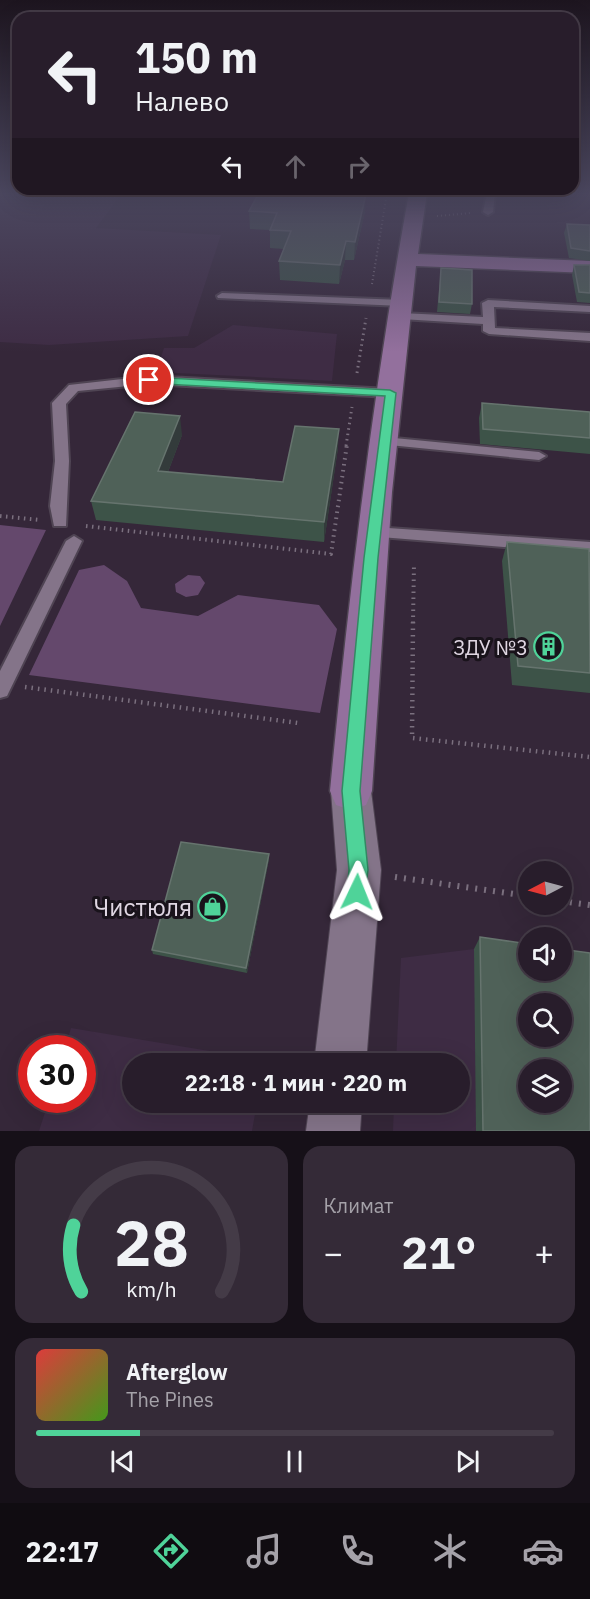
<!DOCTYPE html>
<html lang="ru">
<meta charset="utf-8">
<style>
body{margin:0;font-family:"IBM Plex Sans",sans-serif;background:#342a37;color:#f1f3f6;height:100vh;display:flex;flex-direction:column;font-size:22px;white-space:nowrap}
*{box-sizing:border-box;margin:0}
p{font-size:20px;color:#a5a2a9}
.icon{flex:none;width:33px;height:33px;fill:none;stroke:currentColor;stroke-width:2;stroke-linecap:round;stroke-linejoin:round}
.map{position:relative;height:1131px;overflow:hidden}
.sheet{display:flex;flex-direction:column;gap:15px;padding:15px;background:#161018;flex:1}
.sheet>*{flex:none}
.banner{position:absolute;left:12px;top:12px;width:567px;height:183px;border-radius:18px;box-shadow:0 6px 24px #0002,0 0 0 2px #443b47;background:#281d2b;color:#f1f3f6;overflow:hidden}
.needle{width:39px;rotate:264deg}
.buttons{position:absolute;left:518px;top:861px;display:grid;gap:12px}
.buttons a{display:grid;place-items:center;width:54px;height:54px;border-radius:50%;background:#281d2b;box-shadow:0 6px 24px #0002,0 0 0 2px #443b47;font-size:30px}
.speed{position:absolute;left:18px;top:1035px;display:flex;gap:12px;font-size:30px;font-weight:700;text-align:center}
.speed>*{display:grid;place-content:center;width:78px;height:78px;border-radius:50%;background:#281d2b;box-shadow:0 6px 24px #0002,0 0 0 2px #443b47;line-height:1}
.speed .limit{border:9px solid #d22;background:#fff;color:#111}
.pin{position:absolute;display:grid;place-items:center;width:51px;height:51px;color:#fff;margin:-26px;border:3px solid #fff;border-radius:50%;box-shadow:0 2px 6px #0007}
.me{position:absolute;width:66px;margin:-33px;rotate:2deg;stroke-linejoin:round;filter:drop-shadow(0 0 4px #0008)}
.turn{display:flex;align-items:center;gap:21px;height:126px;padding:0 24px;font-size:27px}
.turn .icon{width:78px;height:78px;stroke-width:2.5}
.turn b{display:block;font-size:42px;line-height:51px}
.lanes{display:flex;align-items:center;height:57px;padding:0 24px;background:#0003;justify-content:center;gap:30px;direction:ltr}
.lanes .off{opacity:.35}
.big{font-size:45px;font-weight:700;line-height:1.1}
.sheet .card{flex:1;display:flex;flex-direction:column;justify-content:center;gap:9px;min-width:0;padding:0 21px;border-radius:18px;background:#342a37}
.sheet .dial{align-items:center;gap:0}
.dial svg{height:156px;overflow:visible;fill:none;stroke:#443b47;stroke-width:7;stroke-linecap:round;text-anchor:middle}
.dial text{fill:#f1f3f6;stroke:none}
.song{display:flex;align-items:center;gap:18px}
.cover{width:72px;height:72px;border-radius:9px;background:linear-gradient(135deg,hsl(0 70% 55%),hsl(100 70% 35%))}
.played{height:6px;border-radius:3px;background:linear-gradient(90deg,#4fd399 20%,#443b47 20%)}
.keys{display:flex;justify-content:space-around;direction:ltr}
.heat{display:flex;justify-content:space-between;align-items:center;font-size:33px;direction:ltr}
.sheet .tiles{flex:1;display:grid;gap:15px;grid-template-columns:1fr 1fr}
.card:last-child{grid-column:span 2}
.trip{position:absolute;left:122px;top:1053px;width:348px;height:60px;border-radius:30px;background:#281d2b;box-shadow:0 6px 24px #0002,0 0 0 2px #443b47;font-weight:700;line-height:60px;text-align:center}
.menu{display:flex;height:96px;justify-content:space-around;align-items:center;background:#100c11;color:#a5a2a9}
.menu .icon{width:42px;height:42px}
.menu .selected{color:#4fd399}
.menu b{font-size:27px;color:#f1f3f6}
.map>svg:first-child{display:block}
.built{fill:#3e2c44;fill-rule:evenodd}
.green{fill:#64486c}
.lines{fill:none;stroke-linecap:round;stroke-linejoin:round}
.lane-casing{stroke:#4f4453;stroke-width:4}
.street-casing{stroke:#4f4453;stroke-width:2}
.secondary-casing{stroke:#4f4453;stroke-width:3}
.path-far4{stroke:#7b707f;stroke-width:2;stroke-dasharray:1 3;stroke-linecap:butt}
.path-far3{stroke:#7b707f;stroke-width:3;stroke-dasharray:1.5 4;stroke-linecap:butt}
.path-far2{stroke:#7b707f;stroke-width:4;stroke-dasharray:1.5 4.5;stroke-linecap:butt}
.path-far1{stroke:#7b707f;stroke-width:4.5;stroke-dasharray:1.5 5;stroke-linecap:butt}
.path{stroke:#7b707f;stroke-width:6;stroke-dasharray:2 7;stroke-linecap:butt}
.lane{fill:#847489;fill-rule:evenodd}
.street{fill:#847489;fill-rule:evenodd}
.secondary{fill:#93709d;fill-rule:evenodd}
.wall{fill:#3d5348}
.shaded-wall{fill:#333b3b}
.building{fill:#4f6158;stroke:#66746e;stroke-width:1.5;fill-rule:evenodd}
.route{fill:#4fd399;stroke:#338963;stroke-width:1.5}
.labels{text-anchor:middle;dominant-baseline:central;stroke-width:6;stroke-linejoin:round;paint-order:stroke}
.poi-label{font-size:20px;fill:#e0d7e3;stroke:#19131b;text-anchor:end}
.near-poi-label{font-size:24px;fill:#e0d7e3;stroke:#19131b;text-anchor:end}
</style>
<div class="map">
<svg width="590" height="1131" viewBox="0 0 590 1131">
<rect width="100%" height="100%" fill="#352739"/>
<g class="built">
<polygon points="0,193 122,193 96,228 221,235 188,336 49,345 0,342"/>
<polygon points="233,325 337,334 332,381 156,372 164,348 194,348"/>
<path d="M 474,949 L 528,957 L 528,970 L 561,970 L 590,1131 L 393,1131 L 394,1103 L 459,1102 L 459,1064 L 396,1063 L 401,958 ZM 528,1004 L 561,1004 L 561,1036 L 528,1036 ZM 528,1070 L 561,1070 L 561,1102 L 528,1102 Z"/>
<polygon points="71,1028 264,1060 264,1064 132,1064 132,1102 257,1103 252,1131 39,1131 49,1100 82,1100 82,1048 65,1048"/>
</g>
<g class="green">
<polygon points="0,525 46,530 0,626"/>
<polygon points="104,565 127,581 141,608 198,616 238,595 319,605 337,629 320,713 29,675 79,570"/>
<polygon points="188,575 200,576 205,583 198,595 186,597 176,592 175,584"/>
</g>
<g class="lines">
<defs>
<g id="lane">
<polygon points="487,193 495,193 493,212 488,215 483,212"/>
<polygon points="222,293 402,300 408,303 402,306 218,298 217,296"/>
<polygon points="488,300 590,306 590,312 494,307 495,328 590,333 590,341 489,334 483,331 483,324 401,319 395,316 401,313 483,317 482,303"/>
<polygon points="149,376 390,389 396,393 390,397 149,384 78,391 66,404 69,461 66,526 54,526 50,506 55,461 52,403 69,385"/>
<polygon points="384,437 539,452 546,456 539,460 379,444 379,438"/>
<polygon points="374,527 590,542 590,554 368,536 366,532"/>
<polygon points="74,536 82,541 7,696 0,698 0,671 66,541"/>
</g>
<g id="street">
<polygon points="351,773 365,778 371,791 381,870 366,1064 314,1064 337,870 331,791 337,778"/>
<polygon points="310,1102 362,1102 360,1131 306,1131"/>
</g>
<path id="secondary" d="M 409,193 L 427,193 L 418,254 L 590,261 L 590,273 L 416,266 L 392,492 L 372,791 L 366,805 L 351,810 L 336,805 L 330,791 C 349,591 373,391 409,193 Z"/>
</defs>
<use href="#lane" class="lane-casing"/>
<use href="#street" class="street-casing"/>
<use href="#secondary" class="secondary-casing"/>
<g class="path-far4">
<polyline points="437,216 471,213"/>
<polyline points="372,284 387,193"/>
</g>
<g class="path-far3">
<polyline points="357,373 366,318"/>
<polyline points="346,446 352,407"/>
</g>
<g class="path-far2">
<polyline points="0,516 40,520"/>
<polyline points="86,526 331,554 347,444"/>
<polyline points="413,623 414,563"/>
</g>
<g class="path-far1">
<polyline points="413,622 412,738 590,757"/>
<polyline points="25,687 298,723"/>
</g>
<g class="path">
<polyline points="395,877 528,896"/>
<polyline points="561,901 590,905"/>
</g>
<use href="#lane" class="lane"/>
<use href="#street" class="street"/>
<use href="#secondary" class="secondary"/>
</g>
<g class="wall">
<polygon points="249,211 365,211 354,260 345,260 339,284 280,280 279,261 284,249 270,248 270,230 250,229"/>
<polygon points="567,224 590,225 590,261 569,258 564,233"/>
<polygon points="574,265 590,265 590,303 577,302 572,275"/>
<polygon points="441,268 472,304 470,314 437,312"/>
<polygon points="482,403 590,412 590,454 480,444 479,418"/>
<polygon points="182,435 168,472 283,482 338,448 324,542 96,520 91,501"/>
<polygon points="507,542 590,552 590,693 512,685 502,561"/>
<polygon points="269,854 269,859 247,973 153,954 152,950"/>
<polygon points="480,937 590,1131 476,1131 474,949"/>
</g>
<g class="shaded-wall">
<polygon points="366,194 365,211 354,260 355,242"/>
<polygon points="346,241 345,260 339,284 340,265"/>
<polygon points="180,416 182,435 161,490 158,471"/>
<polygon points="339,429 338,448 324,542 324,522"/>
<polygon points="269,854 269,859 247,973 246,968"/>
</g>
<g class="building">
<polygon points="259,193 366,194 355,242 346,241 340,265 279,261 291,231 270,230 277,213 249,211"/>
<polygon points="567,224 590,225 590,251 571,248"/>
<polygon points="574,265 590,265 590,293 579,292"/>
<polygon points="441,268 472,270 472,304 439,302"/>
<polygon points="482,403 590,412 590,438 483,429"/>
<polygon points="135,412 180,416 158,471 283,482 295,426 339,429 324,522 91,501"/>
<polygon points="507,542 589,549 590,673 518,666"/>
<polygon points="181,842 269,854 246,968 152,950"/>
<path d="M 480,937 L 528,944 L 528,970 L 561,970 L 561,949 L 590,953 L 590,1131 L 483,1131 ZM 528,1004 L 561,1004 L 561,1036 L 528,1036 ZM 528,1070 L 561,1070 L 561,1102 L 528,1102 Z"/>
</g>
<linearGradient id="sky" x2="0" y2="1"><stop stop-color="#1d151f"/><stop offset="0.55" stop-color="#4b475f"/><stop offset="1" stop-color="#4b475f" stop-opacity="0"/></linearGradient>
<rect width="590" height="352" fill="url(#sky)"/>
<polygon class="route" points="149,377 390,390 396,393 378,558 360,791 368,870 364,899 357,902 350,899 347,892 349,870 342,791 364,558 385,396 145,383 143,380"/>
<defs>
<symbol id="building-ring" viewBox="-11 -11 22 22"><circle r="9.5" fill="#19131b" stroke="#4fd399" stroke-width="1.5"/><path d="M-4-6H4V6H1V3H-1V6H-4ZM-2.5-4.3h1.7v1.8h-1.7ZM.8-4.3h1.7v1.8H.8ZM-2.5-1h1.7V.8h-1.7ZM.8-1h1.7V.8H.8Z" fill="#4fd399"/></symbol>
<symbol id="shop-ring" viewBox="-11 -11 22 22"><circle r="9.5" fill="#19131b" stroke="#4fd399" stroke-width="1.5"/><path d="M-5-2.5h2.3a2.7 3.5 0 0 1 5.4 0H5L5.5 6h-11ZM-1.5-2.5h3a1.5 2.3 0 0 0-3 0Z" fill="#4fd399"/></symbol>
</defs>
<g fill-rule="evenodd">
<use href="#building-ring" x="532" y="630" width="33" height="33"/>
<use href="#shop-ring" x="196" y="890" width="33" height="33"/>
</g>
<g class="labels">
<g class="poi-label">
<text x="528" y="647">ЗДУ №3</text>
</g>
<g class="near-poi-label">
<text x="192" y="907">Чистюля</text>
</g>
</g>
</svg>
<div class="buttons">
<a><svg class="needle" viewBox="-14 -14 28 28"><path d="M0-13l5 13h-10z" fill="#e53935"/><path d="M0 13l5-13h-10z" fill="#a5a2a9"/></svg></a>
<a><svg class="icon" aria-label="sound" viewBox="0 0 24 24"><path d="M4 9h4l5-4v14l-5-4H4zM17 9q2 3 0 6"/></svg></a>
<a><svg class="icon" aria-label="search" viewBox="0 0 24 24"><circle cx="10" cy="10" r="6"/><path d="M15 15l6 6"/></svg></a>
<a><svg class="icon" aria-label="layers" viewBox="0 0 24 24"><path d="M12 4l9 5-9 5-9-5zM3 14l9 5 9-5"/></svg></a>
</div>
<div class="speed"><div class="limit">30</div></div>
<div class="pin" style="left:149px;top:380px;background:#d93025"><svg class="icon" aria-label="arrive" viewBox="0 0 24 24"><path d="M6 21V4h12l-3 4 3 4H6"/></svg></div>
<svg class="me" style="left:357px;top:892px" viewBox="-20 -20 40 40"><path d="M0-17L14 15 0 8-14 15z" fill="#4fd399" stroke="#fff" stroke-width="4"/></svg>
<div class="trip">22:18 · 1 мин · 220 m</div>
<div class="banner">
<div class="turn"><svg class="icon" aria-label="left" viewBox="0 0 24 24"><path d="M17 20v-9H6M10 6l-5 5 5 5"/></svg><div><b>150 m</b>Налево</div></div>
<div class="lanes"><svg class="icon" aria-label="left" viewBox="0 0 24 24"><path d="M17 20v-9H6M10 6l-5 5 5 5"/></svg><svg class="icon off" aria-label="ahead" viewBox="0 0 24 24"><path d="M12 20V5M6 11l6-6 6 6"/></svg><svg class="icon off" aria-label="right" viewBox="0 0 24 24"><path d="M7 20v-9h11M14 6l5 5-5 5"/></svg></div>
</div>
</div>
<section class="sheet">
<div class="tiles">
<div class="card dial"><svg viewBox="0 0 100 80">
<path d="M14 69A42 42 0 1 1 86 69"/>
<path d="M14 69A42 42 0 0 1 10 35" stroke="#4fd399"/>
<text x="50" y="56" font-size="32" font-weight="700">28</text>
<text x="50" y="72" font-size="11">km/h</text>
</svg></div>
<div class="card"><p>Климат</p>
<div class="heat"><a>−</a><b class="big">21°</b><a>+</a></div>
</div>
<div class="card">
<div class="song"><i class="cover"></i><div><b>Afterglow</b><p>The Pines</p></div></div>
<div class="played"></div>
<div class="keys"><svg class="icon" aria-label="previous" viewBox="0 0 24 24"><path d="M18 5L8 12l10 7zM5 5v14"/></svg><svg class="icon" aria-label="pause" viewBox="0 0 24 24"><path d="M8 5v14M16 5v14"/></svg><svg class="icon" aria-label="next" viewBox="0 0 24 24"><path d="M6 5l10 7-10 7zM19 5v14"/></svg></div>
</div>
</div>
</section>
<nav class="menu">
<b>22:17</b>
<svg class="icon selected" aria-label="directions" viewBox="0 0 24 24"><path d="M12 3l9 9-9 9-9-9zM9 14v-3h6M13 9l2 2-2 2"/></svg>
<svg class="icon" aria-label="music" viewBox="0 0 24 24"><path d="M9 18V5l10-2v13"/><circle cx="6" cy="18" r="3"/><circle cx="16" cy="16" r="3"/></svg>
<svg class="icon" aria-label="phone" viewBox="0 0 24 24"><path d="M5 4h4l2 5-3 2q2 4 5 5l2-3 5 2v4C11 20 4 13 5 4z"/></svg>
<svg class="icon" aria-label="climate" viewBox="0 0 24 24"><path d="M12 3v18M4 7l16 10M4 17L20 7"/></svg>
<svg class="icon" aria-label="car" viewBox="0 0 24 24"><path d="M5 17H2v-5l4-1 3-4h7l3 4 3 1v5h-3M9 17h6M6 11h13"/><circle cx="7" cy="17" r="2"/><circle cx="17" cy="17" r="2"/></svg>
</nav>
